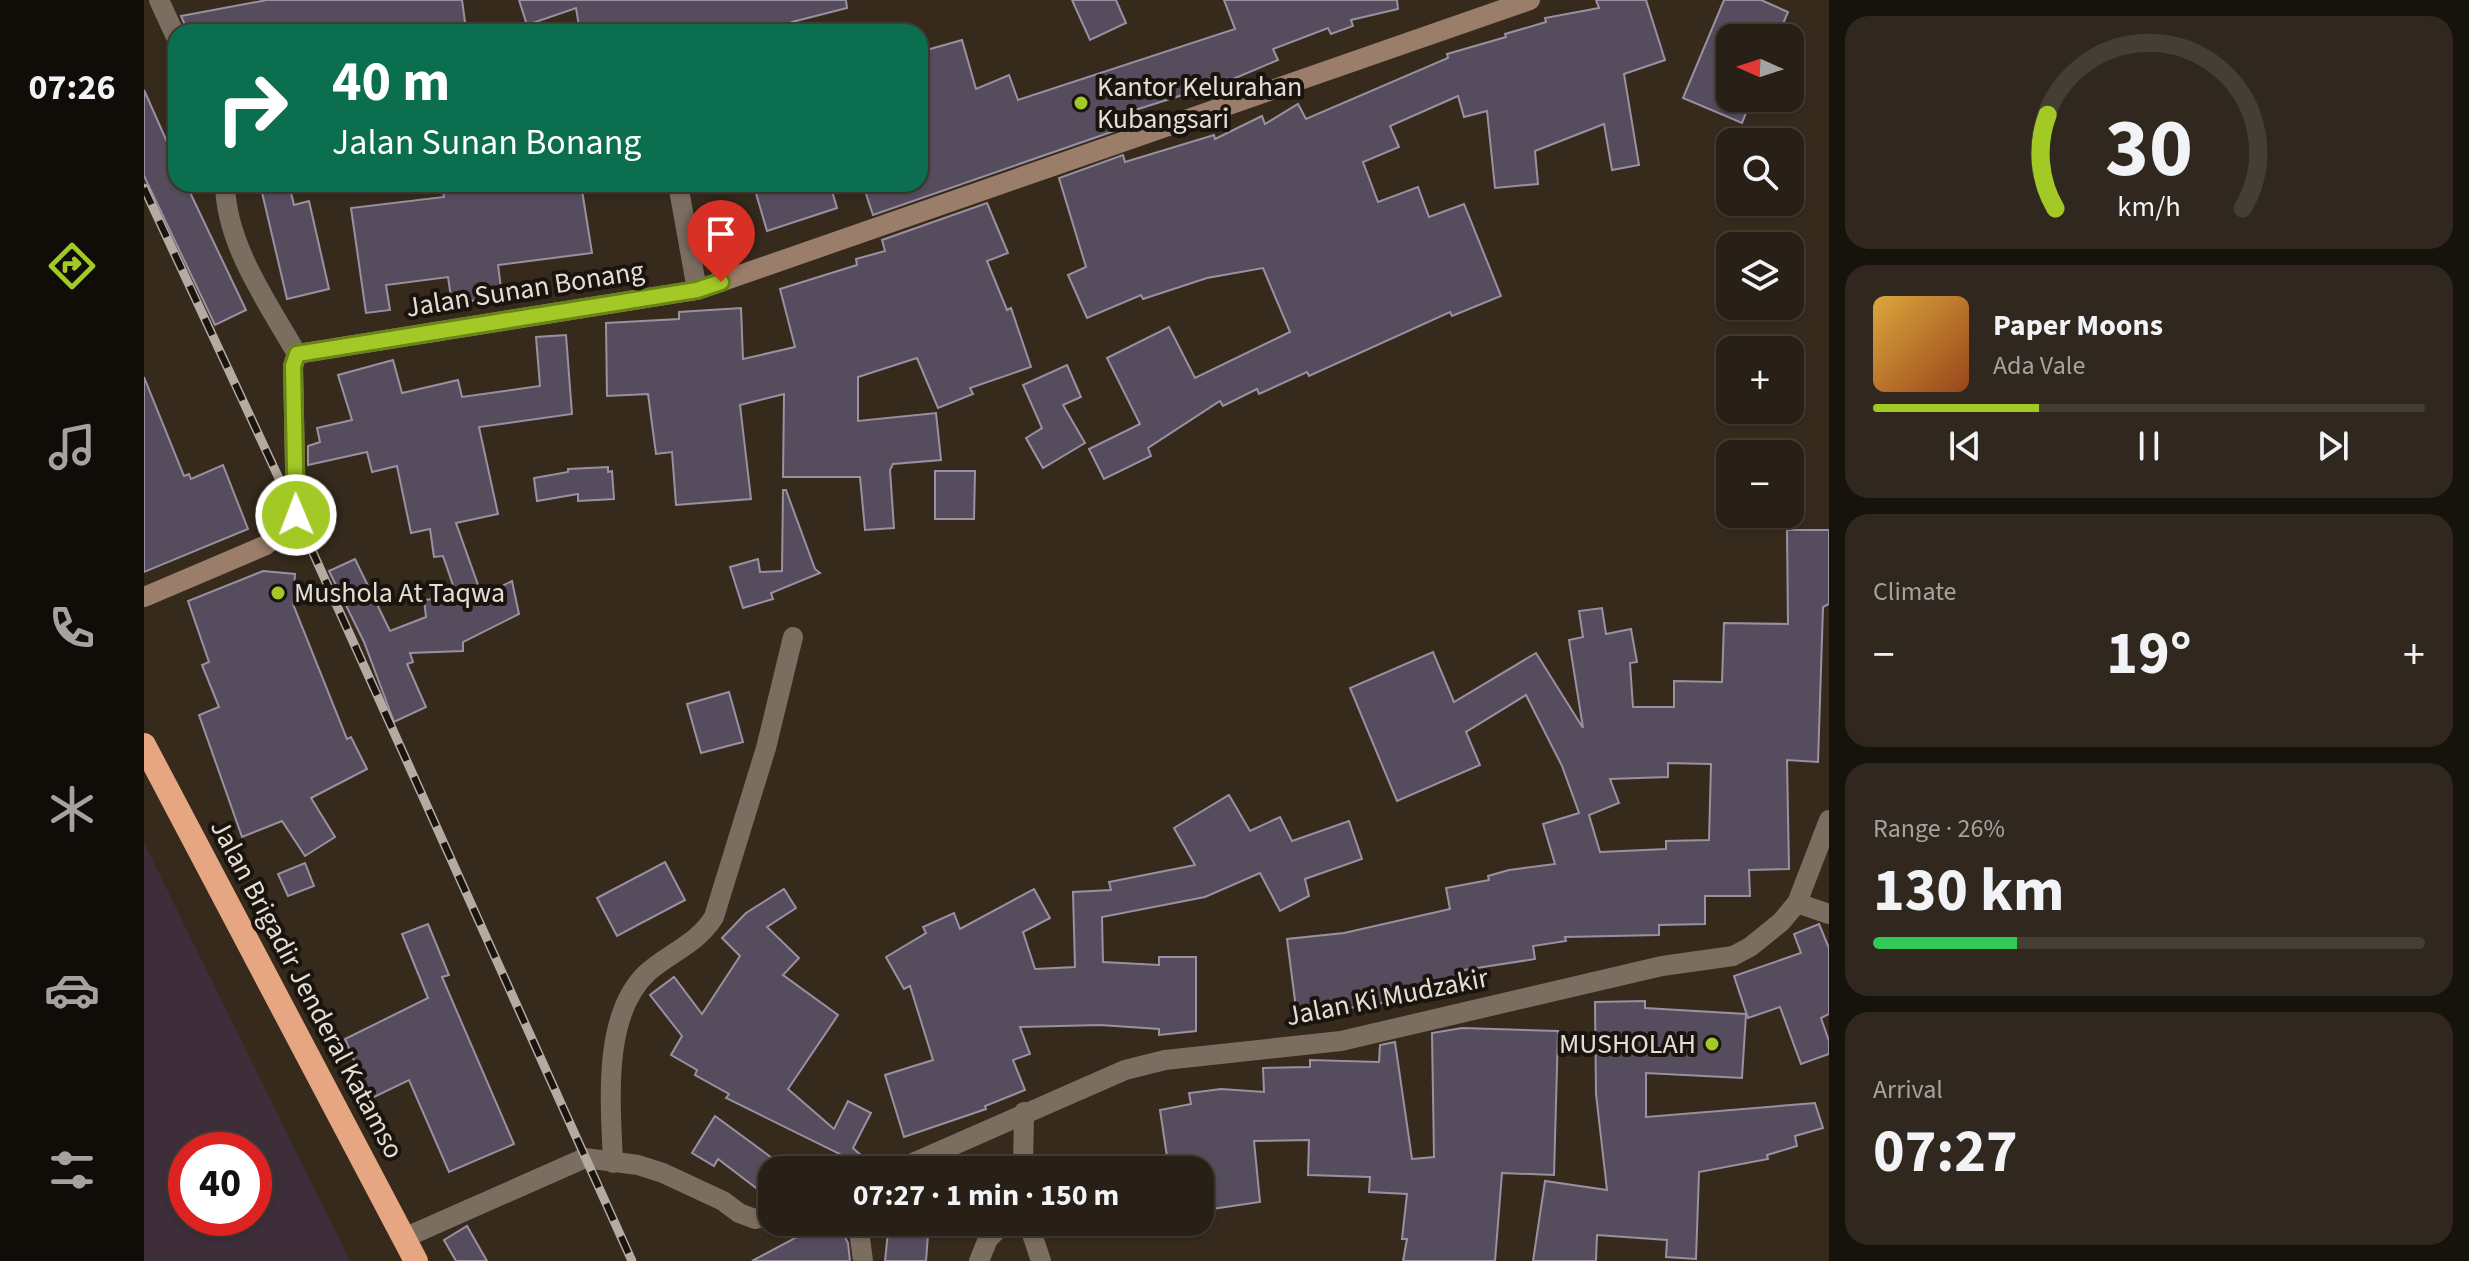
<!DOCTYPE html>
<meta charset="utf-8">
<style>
body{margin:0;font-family:"Source Sans 3",sans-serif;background:#30281f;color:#f1f3f6;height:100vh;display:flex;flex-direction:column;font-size:30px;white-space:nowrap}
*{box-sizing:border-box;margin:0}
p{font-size:26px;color:#a5a3a1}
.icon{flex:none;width:44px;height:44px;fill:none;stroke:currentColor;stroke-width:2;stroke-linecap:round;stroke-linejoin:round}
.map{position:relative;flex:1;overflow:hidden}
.panel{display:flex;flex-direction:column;gap:16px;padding:16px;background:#16120c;width:640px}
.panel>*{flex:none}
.hud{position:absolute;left:24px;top:24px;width:760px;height:168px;border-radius:24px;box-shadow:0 2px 6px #0004,0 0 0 2px #443e35;background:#0b6e4f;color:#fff;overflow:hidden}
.needle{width:52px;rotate:273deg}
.tools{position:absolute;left:1572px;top:24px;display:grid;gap:16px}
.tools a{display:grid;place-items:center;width:88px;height:88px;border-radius:16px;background:#282016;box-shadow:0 2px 6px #0004,0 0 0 2px #443e35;font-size:40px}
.speed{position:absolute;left:24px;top:1132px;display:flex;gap:16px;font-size:40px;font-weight:700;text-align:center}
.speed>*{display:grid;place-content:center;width:104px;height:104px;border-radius:50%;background:#282016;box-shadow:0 2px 6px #0004,0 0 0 2px #443e35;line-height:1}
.speed .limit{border:12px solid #d22;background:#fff;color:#111}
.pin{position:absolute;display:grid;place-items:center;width:68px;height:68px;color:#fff;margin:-82px -34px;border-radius:50% 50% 50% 0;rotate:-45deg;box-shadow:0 0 8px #0007}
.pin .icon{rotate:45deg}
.me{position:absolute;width:88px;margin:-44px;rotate:359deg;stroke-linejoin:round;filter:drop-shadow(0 0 6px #0008)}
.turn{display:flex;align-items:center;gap:28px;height:168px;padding:0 32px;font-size:36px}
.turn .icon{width:104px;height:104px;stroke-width:2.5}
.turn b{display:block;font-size:56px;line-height:68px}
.big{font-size:60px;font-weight:700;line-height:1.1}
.panel .tile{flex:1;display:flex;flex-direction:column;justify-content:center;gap:12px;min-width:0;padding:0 28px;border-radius:24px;background:#30281f}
.panel .dial{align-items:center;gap:0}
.dial svg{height:208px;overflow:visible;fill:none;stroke:#443e35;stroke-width:7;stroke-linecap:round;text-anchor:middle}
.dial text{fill:#f1f3f6;stroke:none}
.song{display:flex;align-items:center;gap:24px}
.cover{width:96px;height:96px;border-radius:12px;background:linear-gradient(135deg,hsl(40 70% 55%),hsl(20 70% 35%))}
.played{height:8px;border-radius:4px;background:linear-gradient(90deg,#a3c927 30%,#443e35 30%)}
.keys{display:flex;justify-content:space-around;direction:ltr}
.heat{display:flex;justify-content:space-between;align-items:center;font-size:44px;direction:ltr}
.charge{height:12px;border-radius:6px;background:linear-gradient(90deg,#34c759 26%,#443e35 0)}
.trip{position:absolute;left:614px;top:1156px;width:456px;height:80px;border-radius:24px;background:#282016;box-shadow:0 2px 6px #0004,0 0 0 2px #443e35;font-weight:700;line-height:80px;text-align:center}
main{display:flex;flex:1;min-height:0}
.tab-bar{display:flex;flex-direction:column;width:144px;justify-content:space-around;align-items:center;background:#100d09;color:#a5a3a1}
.tab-bar .icon{width:56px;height:56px}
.tab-bar .selected{color:#a3c927}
.tab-bar b{font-size:36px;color:#f1f3f6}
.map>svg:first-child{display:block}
.industrial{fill:#3e2e3a;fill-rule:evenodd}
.building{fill:#554d5d;stroke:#9a90a2;stroke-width:2;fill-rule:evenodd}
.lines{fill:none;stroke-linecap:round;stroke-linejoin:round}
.street{stroke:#7b6d5f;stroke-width:20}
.secondary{stroke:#9b7e69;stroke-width:20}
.highway{stroke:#e6a681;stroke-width:24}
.rail-casing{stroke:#b5aba2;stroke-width:9}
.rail{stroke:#19140e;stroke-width:6;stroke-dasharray:18;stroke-linecap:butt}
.route-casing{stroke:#6a8319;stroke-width:20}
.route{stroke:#a3c927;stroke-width:14}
.poi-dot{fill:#a3c927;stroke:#19140e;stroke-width:3}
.labels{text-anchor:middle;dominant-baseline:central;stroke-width:8;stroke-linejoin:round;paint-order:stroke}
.poi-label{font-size:28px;fill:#e6ddd5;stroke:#19140e;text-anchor:start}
.street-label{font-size:28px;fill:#e6ddd5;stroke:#19140e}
</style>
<main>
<nav class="tab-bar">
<b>07:26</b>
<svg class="icon selected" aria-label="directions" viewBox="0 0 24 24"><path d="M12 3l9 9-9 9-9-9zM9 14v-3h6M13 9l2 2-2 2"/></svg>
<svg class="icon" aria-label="music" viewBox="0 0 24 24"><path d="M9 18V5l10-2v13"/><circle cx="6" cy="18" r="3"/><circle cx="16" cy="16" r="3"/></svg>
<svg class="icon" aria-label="phone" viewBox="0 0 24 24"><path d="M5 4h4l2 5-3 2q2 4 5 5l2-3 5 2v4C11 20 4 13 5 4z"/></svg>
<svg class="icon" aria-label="climate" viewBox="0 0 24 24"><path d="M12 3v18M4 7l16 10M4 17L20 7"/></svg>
<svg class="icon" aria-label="car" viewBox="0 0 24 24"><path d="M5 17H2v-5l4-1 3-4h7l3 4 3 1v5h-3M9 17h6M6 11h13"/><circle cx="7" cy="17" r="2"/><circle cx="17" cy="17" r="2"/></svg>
<svg class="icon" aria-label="filters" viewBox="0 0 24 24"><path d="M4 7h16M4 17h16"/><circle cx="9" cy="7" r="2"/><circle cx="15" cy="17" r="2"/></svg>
</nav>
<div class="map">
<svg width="1685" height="1261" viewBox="0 0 1685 1261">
<rect width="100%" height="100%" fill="#362a1d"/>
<path class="industrial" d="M 0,843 L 206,1261 L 0,1261 ZM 110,1150 L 110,1218 L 42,1218 L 42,1150 Z"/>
<g class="building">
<polygon points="123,0 318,0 322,29 292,32 44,32 37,16"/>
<polygon points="375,0 702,0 703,8 648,22 651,32 436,32 432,8 383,25"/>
<polygon points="928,0 972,0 982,23 946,40"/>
<polygon points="1080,0 1253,0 1254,9 1207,20 1209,26 1187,34 1184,28 1129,49 1134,60 1089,79 966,118 970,131 729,215 720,188 733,184 776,184 776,64 782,62 779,51 818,40 832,89 865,75 874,100 1091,29"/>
<polygon points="1452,0 1502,0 1521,60 1480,74 1495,165 1468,170 1460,124 1391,151 1394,184 1351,188 1343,111 1320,117 1314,96 1246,126 1255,147 1219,162 1234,202 1274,187 1285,217 1320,204 1357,296 1308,316 1306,312 1165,376 1163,372 1115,394 1113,389 1079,406 1076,401 1004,448 1007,456 960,479 945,449 996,424 963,358 1025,327 1051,378 1146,332 1119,268 1063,278 999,299 997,295 943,318 924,275 942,267 915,178 979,155 981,162 1070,135 1071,139 1118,116 1121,124 1154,104 1162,119 1304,58 1303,54 1362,37 1361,34 1402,22 1401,18 1455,8"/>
<polygon points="1580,0 1617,0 1644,12 1633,38 1586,38 1586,98 1608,98 1598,123 1539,98"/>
<polygon points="0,90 32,162 32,184 42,184 102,310 71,325 0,176"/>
<polygon points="116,184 145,184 150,205 165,201 185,289 143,299"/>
<polygon points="298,184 341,184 342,191 382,184 392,184 393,189 437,184 448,253 354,265 358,296 308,304 304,277 242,285 246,310 222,313 207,208 300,197"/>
<polygon points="630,184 686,184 693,208 623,231 611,190"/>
<polygon points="843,203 864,253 843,261 863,310 867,308 887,367 826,388 829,394 794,408 773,358 714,377 714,421 792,413 797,460 749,464 746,470 750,528 721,530 716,477 639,477 640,394 596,405 607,499 532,505 528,452 512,454 504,394 463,396 462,323 535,319 535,312 597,308 599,359 651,347 636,289 713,265 712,259 741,251 738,240"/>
<polygon points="422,335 428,414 335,427 354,514 312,523 338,596 368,581 375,614 319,642 319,651 266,653 269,662 263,664 282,707 250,722 220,642 185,571 211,559 246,631 282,617 280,600 313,597 299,556 290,557 286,529 267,533 253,466 228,472 223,452 164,465 164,446 176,442 173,428 208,420 194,375 249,360 258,393 314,380 318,397 396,386 392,337"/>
<polygon points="923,365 937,397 919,405 941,443 899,468 882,438 898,428 879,385"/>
<polygon points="0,377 40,476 45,474 47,479 79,465 104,529 0,572"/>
<polygon points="464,467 464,472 468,471 470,499 434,501 434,494 393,501 390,478 424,472 424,469"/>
<polygon points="791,471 831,471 830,519 791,519"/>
<polygon points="639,490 642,490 671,569 676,573 627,593 629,599 599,608 586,567 614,559 616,572 638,571"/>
<path d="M 1643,530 L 1685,530 L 1685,604 L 1679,607 L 1674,762 L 1643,760 L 1645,869 L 1605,870 L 1606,896 L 1561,896 L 1561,924 L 1515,925 L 1515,935 L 1421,937 L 1422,941 L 1389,946 L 1391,959 L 1313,971 L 1314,976 L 1244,993 L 1245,1002 L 1153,1016 L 1143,939 L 1200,933 L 1306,909 L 1302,888 L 1345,880 L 1344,876 L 1365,870 L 1411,864 L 1399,824 L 1435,813 L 1418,766 L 1382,695 L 1322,732 L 1336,765 L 1253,801 L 1206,688 L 1289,652 L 1310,702 L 1392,653 L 1439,728 L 1425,640 L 1439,637 L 1435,611 L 1458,608 L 1462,634 L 1487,629 L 1493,662 L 1486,663 L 1489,707 L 1530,707 L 1530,681 L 1578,682 L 1580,623 L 1644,624 ZM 1524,763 L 1567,764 L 1565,840 L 1522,841 L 1522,849 L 1456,852 L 1445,815 L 1475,803 L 1466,779 L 1524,777 Z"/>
<polygon points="119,571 151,574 149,604 203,739 207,737 223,769 167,798 191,837 161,856 138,821 98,837 55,715 75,707 58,665 65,662 44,601"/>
<polygon points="585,692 599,742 557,753 543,704"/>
<polygon points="1085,795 1106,831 1136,817 1148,841 1205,821 1218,859 1161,879 1165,896 1136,911 1116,873 1061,897 958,917 959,962 1015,965 1015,957 1052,957 1052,1031 1015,1035 1015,1029 956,1025 876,1027 886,1054 869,1060 881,1090 841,1106 842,1109 760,1137 741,1075 789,1060 766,986 760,989 742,957 782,933 779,927 810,913 816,929 890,889 906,918 879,932 891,969 931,967 929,892 967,890 965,882 1051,865 1030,828"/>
<polygon points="521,862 541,900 473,936 453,898"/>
<polygon points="161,863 170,886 144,896 134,874"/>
<polygon points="640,889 652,908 623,927 655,958 639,975 694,1015 644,1089 690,1129 704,1101 727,1113 709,1148 730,1167 728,1170 582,1098 585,1094 551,1075 553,1070 527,1055 538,1036 506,995 530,977 558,1014 596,956 578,938 602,913"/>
<polygon points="284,924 305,975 298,977 370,1144 305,1172 265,1080 226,1099 201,1039 284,998 258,934"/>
<polygon points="1675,924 1685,948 1685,1014 1677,1018 1685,1041 1685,1054 1657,1064 1636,1007 1604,1018 1590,976 1657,953 1650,934"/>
<polygon points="1501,1001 1501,1008 1602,1014 1598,1078 1502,1073 1502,1117 1671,1103 1679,1128 1651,1136 1653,1146 1623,1155 1624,1159 1555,1172 1552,1259 1522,1257 1523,1240 1453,1235 1452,1261 1389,1261 1401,1181 1463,1190 1452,1094 1451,1002"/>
<polygon points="1318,1028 1414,1031 1410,1175 1358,1173 1351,1261 1259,1261 1263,1239 1258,1239 1263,1194 1225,1192 1226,1177 1164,1175 1165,1140 1110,1141 1116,1202 1061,1210 1059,1170 1025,1170 1016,1110 1047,1104 1045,1093 1077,1089 1120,1092 1119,1068 1166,1067 1166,1060 1235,1062 1236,1045 1251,1042 1268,1159 1290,1157 1288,1033"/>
<polygon points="571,1116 628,1158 628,1200 574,1159 570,1166 548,1153"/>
<polygon points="681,1222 693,1222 704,1243 706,1261 608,1261"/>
<polygon points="745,1222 785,1222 782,1261 741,1261"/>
<polygon points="323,1226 343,1261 312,1261 300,1240"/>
</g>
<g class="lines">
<g class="street">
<polyline points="15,0 32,37"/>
<path d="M 81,184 C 82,245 124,303 153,354"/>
<polyline points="534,184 553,290"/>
<polyline points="1653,903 1685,914"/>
<path d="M 469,1163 C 467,1106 457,1015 504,972 C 527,952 553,944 570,917 L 622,748 L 649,637"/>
<polyline points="753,1170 981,1070 1021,1060 1197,1041 1518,966 1589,956 1606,947 1637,922 1653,903 1685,820"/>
<polyline points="879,1170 880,1112"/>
<polyline points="714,1222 719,1261"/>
<polyline points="884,1222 897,1261"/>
<polyline points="260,1238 441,1158 494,1165 519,1173 579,1201 595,1213 611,1219 628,1215"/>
<polyline points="835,1261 844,1239 861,1222"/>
</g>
<polyline class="secondary" points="0,597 122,545 152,515 149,366 153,354 553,290 1386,0"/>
<polyline class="highway" points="0,745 272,1261"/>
<defs>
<polyline id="rail" points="0,188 152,515 488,1261"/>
</defs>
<use href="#rail" class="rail-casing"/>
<use href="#rail" class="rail"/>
</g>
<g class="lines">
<defs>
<polyline id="route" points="152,515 149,366 153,354 553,290 577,282"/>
</defs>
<use href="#route" class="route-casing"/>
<use href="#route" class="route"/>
</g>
<g class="poi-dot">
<circle cx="937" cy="103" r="8"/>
<circle cx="134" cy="593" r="8"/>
<circle cx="1568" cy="1044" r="8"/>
</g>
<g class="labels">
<g class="poi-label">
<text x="953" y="87">Kantor Kelurahan<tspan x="953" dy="32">Kubangsari</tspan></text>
<text x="150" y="593">Mushola At Taqwa</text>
<text x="1552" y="1044" text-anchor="end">MUSHOLAH</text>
</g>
<g class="street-label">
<text transform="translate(381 289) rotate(-9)">Jalan Sunan Bonang</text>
<text transform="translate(163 989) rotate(62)">Jalan Brigadir Jenderal Katamso</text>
<text transform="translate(1243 997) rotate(-11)">Jalan Ki Mudzakir</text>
</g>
</g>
</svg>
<div class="tools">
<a><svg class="needle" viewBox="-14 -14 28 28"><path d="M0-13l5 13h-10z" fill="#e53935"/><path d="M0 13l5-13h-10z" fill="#a5a3a1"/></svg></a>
<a><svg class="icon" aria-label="search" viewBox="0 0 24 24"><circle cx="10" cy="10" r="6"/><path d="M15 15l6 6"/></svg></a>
<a><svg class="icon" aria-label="layers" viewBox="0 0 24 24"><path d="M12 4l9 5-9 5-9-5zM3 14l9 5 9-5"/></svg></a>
<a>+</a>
<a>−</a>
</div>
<div class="speed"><div class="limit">40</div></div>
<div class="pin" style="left:577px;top:282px;background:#d93025"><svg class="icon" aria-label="arrive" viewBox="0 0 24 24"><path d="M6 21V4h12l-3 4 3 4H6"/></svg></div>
<svg class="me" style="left:152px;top:515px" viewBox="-20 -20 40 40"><circle r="17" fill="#a3c927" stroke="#fff" stroke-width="3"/><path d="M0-11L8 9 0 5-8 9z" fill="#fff"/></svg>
<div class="trip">07:27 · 1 min · 150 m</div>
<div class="hud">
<div class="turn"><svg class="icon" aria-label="right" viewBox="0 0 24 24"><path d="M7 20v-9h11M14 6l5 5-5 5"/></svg><div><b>40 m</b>Jalan Sunan Bonang</div></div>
</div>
</div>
<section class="panel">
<div class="tile dial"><svg viewBox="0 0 100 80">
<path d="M14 69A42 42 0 1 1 86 69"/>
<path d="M14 69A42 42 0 0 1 11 33" stroke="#a3c927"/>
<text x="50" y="56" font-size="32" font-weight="700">30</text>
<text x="50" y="72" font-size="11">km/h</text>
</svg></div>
<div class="tile">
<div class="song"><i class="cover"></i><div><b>Paper Moons</b><p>Ada Vale</p></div></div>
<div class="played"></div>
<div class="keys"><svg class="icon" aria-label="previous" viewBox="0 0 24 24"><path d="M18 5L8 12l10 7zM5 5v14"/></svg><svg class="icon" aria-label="pause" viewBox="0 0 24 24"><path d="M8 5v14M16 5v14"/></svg><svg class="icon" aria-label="next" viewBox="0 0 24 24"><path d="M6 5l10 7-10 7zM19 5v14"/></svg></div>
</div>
<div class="tile"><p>Climate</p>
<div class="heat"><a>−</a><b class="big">19°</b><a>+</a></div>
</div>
<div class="tile"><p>Range · 26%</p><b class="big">130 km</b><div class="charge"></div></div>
<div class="tile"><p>Arrival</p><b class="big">07:27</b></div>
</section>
</main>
